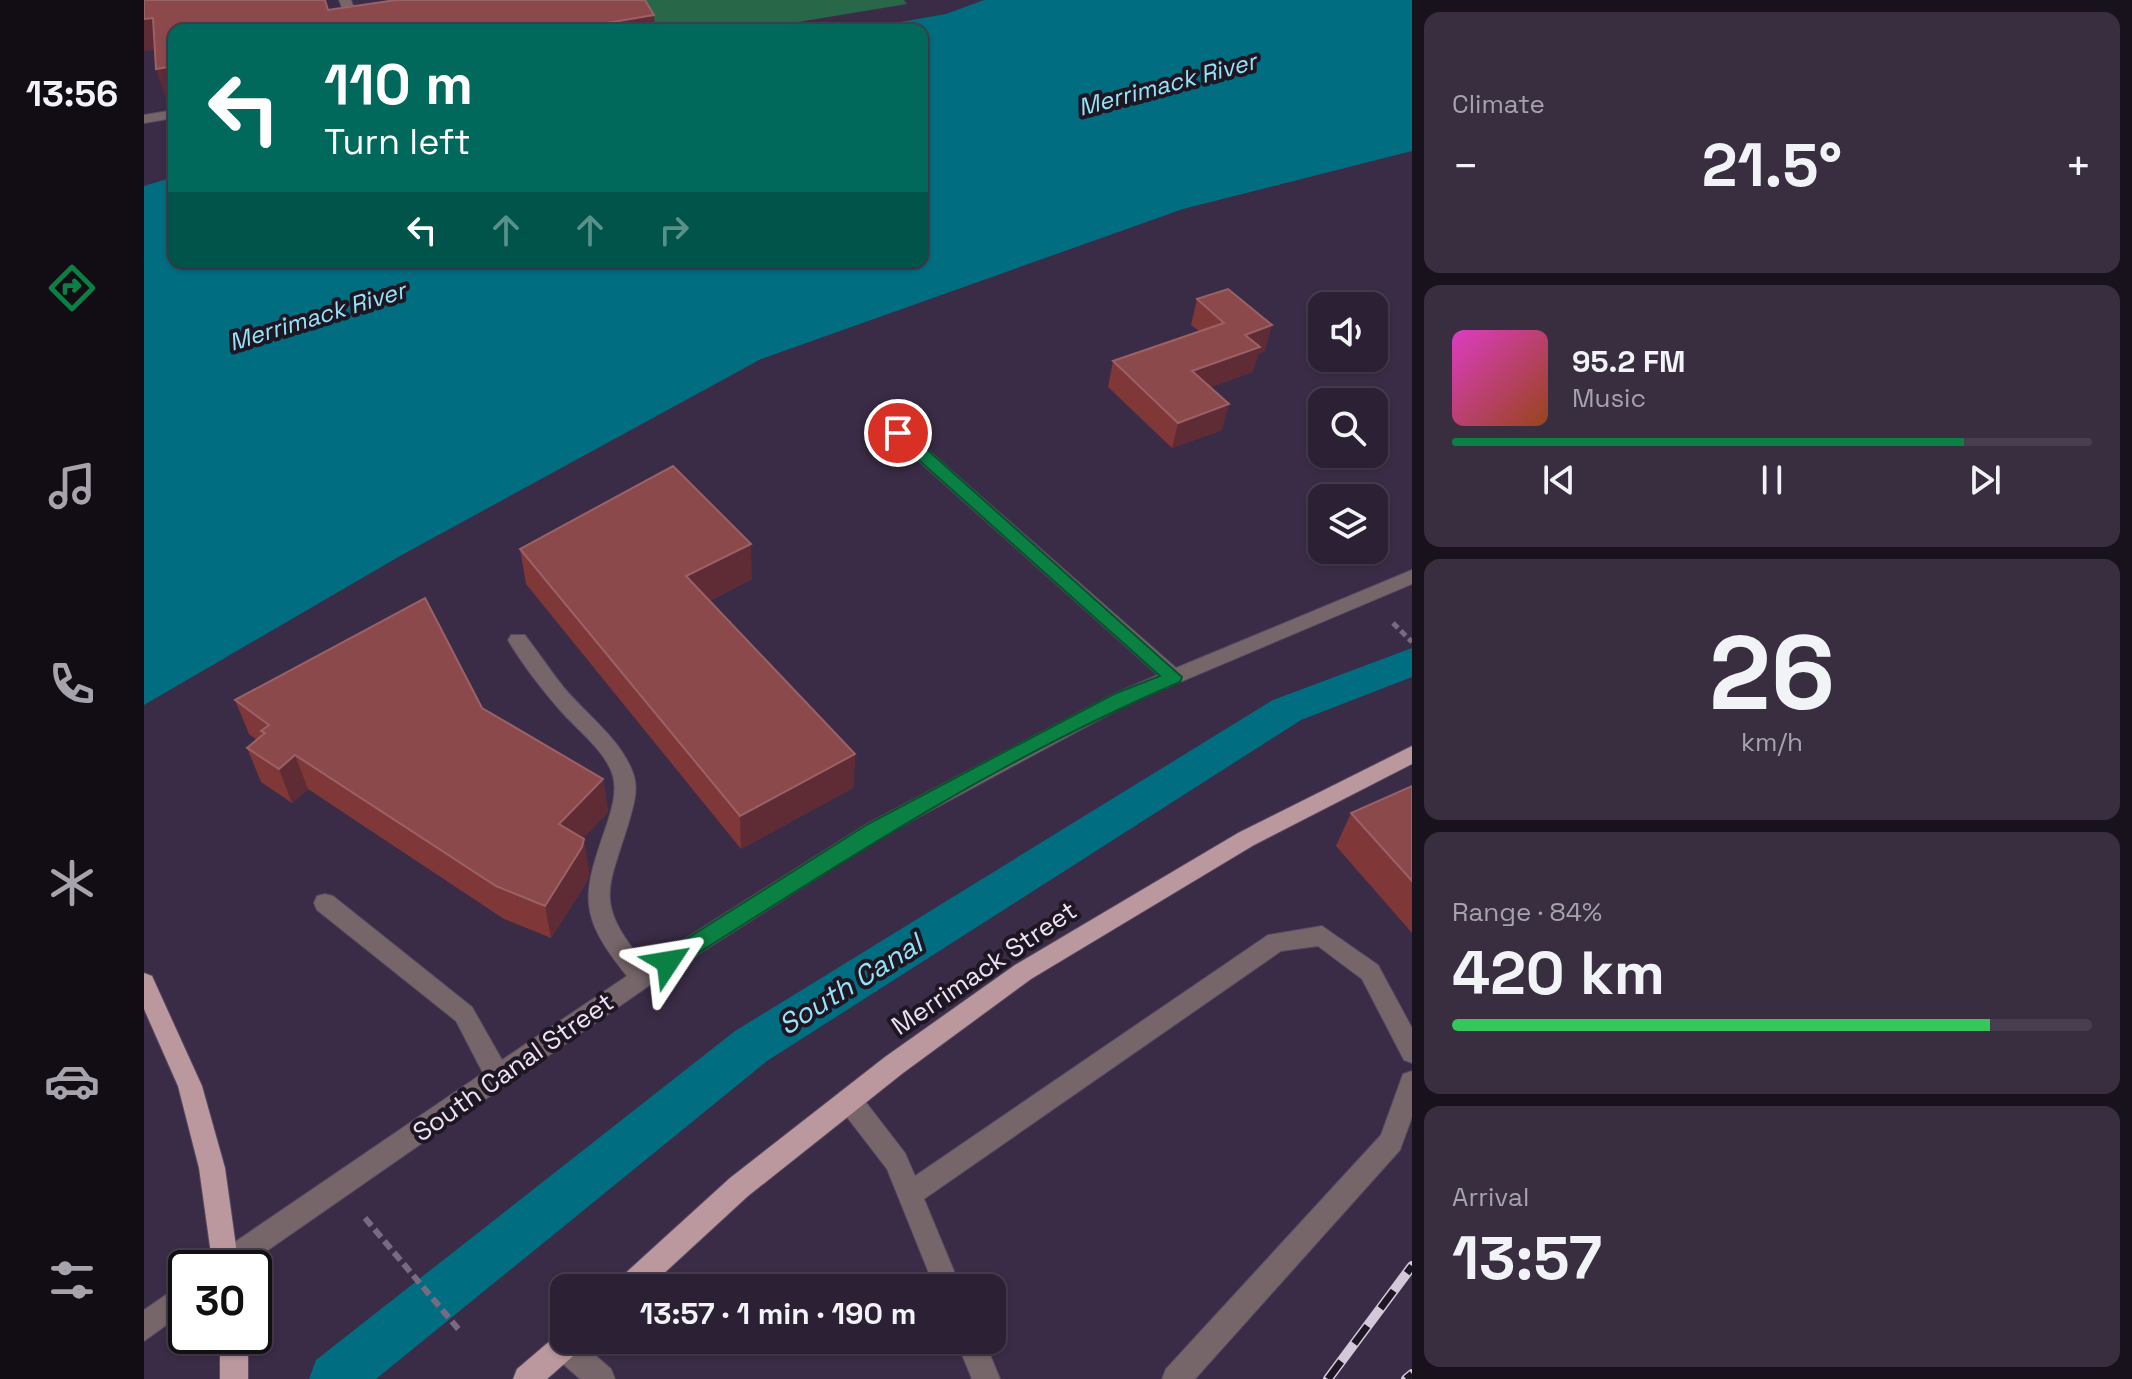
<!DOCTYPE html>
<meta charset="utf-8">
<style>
body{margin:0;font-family:"Space Grotesk",sans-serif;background:#382e40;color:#f1f3f6;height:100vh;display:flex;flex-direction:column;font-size:30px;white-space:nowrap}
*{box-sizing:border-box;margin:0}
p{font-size:26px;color:#a6a3ac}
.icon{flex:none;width:44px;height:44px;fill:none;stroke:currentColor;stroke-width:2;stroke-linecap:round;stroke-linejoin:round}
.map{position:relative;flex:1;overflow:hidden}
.sheet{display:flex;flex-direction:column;gap:12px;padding:12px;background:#18121d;width:720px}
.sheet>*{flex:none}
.top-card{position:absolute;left:24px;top:24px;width:760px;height:244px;border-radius:16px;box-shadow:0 2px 6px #0004,0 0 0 2px #483e4f;background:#00695c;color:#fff;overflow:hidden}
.tools{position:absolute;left:1164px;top:292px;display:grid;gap:16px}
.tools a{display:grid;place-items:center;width:80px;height:80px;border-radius:16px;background:#2c2134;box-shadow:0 2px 6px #0004,0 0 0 2px #483e4f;font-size:40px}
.speed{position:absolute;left:24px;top:1250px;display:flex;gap:16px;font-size:40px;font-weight:700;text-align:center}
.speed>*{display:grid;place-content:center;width:104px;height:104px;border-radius:50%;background:#2c2134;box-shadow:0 2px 6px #0004,0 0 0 2px #483e4f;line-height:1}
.speed .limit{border:4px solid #111;border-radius:12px;background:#fff;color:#111}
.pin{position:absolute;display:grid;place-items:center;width:68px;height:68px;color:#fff;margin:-34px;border:4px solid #fff;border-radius:50%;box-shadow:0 2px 8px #0007}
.me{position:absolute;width:88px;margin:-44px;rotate:57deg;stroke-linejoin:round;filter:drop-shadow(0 0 6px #0008)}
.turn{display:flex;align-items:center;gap:28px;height:168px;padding:0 24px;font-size:36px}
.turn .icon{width:104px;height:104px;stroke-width:2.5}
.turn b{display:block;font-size:56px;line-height:68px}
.lanes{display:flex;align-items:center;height:76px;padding:0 24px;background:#0003;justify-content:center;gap:40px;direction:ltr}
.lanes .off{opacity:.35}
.big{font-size:60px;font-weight:800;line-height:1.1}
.sheet .widget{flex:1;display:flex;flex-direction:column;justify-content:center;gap:12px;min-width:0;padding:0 28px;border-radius:16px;background:#382e40}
.sheet .dial{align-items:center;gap:0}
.dial b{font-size:104px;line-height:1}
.song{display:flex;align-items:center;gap:24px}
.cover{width:96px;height:96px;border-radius:12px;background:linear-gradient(135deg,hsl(310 70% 55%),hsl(20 70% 35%))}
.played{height:8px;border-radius:4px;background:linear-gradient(90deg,#0b8043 80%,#483e4f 80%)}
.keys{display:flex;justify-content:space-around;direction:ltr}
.heat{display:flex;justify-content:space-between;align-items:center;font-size:44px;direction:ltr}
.charge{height:12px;border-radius:6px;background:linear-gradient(90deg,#34c759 84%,#483e4f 0)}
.trip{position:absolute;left:406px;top:1274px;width:456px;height:80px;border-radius:16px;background:#2c2134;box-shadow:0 2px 6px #0004,0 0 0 2px #483e4f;font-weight:800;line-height:80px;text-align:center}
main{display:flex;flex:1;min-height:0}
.tab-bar{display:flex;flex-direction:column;width:144px;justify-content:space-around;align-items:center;background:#120d15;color:#a6a3ac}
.tab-bar .icon{width:56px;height:56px}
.tab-bar .current{color:#0b8043}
.tab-bar b{font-size:36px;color:#f1f3f6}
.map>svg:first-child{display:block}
.green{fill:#286747}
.water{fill:#016d81}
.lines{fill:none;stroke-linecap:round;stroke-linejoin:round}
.canal{fill:#016d81;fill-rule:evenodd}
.minor-casing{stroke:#564962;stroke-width:2}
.major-casing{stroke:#564962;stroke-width:2}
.path-far1{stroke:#776b82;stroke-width:5;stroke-dasharray:7 4;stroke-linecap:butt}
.path{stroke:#776b82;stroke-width:6;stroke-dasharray:10 5;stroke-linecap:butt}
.minor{fill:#776669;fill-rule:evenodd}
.major{fill:#ba989d;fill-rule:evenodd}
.rail-casing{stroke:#d2c8da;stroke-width:10}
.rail{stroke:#1e1723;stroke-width:7;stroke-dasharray:22;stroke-linecap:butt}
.wall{fill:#803738}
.shaded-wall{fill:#5f2b35}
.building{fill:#8c494c;stroke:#9a6166;stroke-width:2}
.route{fill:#0b8043;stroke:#07532c;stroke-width:2}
.labels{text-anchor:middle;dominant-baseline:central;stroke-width:8;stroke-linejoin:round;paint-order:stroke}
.far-water-label{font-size:24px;font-style:italic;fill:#94e4f9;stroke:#1e1723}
.street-label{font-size:26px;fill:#ebe2f3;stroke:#1e1723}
.water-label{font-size:28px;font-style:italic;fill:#94e4f9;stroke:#1e1723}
</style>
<main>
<nav class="tab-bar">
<b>13:56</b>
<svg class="icon current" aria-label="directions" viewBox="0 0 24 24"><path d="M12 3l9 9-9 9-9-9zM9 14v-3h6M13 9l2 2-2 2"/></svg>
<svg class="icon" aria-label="music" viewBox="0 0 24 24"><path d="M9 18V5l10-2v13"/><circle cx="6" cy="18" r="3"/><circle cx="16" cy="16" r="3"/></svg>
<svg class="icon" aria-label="phone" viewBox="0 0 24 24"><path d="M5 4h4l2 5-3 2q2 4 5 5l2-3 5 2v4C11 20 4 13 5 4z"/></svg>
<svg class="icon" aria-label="climate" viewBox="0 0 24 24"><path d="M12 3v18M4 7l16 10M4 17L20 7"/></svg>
<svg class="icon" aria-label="car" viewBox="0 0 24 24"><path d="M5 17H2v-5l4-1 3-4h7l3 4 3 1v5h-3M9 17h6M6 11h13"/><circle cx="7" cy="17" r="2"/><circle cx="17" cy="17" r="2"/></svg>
<svg class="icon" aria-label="filters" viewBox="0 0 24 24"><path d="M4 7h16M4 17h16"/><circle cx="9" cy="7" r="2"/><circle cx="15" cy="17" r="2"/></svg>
</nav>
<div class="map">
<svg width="1268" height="1379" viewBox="0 0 1268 1379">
<rect width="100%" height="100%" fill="#3a2c46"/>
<polygon class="green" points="486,0 760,0 763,4 606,30 505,30"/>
<polygon class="water" points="840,0 1268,0 1268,151 1039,209 617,359 256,556 0,705 0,186 30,177 30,262 778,262 778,30 710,30 802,14"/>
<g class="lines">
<polygon class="canal" points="1268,648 1268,677 1157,720 623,1061 232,1379 165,1379 172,1360 591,1031 1129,700"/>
<defs>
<g id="minor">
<polygon points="195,0 207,0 211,11 226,11 232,15 226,19 202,18"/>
<polygon points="30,110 30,118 0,123 0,115"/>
<path d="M 754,427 L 760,429 L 1032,668 L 1268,570 L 1268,584 L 984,704 L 739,836 L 506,985 L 98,1268 L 62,1268 L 66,1259 L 339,1073 L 312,1021 L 173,910 L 170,903 L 173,896 L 181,894 L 189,896 L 328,1007 L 358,1060 L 483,976 C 433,914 438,896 463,824 C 468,809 473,792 469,776 C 462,751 432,729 415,709 C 397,688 378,664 364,640 L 367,635 L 381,635 C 395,653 407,672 421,689 C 444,716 479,741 490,776 C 494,790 490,804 486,818 C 465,890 448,900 501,964 L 723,824 L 970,694 L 1014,675 L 748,437 L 745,433 L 748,429 Z"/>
<polygon points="1178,926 1234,965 1268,1028 1268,1063 1260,1060 1218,979 1174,946 1137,951 780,1199 817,1288 791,1288 743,1169 696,1108 693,1100 696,1092 705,1089 714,1092 761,1153 771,1176 1124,935"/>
<polygon points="1268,1071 1268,1117 1256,1150 1051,1379 1018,1379 1022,1369 1237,1135 1259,1074"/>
<polygon points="42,1281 42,1311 0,1341 0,1310"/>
<polygon points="420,1332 420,1340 434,1340 467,1369 471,1379 436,1379 410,1356 406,1346 410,1336"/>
<polygon points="812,1340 840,1340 856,1379 828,1379"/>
</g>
<g id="major">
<polygon points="1268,746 1268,764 1110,845 887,979 759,1073 604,1196 504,1288 471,1288 475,1279 586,1178 741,1057 871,965 1094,833"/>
<polygon points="0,973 8,976 58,1086 81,1168 95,1268 69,1268 55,1168 34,1086 0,1009"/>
<polygon points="420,1329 420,1340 440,1340 436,1350 403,1379 369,1379 373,1369"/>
<rect x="76" y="1336" width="28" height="43"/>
</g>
</defs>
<use href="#minor" class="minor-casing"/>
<use href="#major" class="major-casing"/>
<polyline class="path-far1" points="1249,623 1268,642"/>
<polyline class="path" points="221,1218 316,1331"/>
<use href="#minor" class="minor"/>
<use href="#major" class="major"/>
<defs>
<g id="rail">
<polyline points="1184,1379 1268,1266"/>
<polyline points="1262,1379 1268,1374"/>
</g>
</defs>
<use href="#rail" class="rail-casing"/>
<use href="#rail" class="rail"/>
</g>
<g class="wall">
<polygon points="1053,299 1121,351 1114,354 1108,372 1067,387 1078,430 1028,448 964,387 969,361 1055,331 1047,325"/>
<polygon points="376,549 608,579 565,601 711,754 709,788 597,849 382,584"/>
<polygon points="91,700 338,708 459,779 464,812 439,838 445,871 444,880 407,938 360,919 164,789 148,803 117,782 103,748 113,740 105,734"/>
<polygon points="1268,786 1268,933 1192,846 1207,813"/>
</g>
<g class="shaded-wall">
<polygon points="510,15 511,30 422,30"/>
<polygon points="9,18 19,49 0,51 0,19"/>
<polygon points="30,66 30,99 22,100 12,69"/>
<polygon points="1128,325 1121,351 1114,354 1108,372 1042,396 1048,371 1101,335"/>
<polygon points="1085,404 1078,430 1028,448 1034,423"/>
<polygon points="607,544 608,579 544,611 542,576"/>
<polygon points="711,754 709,788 597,849 596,816"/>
<polygon points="151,755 164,789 148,803 135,769"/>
<polygon points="459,779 464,812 421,857 415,824"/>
<polygon points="440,839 445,871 444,880 407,938 401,906"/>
</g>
<g class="building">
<polygon points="0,0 181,0 184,10 252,0 501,0 510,15 422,30 30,30 30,66 12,69 9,18 0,19"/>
<polygon points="1084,289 1128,325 1101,335 1116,347 1048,371 1085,404 1034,423 969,361 1080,323 1053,299"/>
<polygon points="529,466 607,544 542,576 711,754 596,816 376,549"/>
<polygon points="281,598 338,708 459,779 415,824 440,839 438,847 401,906 352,886 151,755 135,769 103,748 121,733 117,731 125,725 91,700"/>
<polygon points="1268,786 1268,881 1207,813"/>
</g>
<path class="route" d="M 754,428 L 760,429 L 1038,677 L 1036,682 C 857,758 694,864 531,968 L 524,971 L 517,968 L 514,962 L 517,955 L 724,824 L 970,694 L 1016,676 L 748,436 L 748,429 Z"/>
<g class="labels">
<g class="far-water-label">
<text transform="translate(1023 84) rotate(-15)">Merrimack River</text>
<text transform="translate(173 316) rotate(-17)">Merrimack River</text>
</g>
<g class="street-label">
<text transform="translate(840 968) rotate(-34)">Merrimack Street</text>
<text transform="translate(369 1067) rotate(-35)">South Canal Street</text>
</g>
<g class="water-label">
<text transform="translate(706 984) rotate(-32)">South Canal</text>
</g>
</g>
</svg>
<div class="tools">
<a><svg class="icon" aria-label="sound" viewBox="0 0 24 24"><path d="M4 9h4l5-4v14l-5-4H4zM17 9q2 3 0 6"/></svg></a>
<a><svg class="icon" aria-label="search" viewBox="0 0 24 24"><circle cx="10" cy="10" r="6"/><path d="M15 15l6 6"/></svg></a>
<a><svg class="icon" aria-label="layers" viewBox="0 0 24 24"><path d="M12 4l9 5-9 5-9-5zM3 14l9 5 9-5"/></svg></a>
</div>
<div class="speed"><div class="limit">30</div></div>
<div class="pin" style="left:754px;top:433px;background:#d93025"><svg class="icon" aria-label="arrive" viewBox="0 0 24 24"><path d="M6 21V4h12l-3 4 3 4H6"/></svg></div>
<svg class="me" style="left:524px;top:962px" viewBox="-20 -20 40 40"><path d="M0-17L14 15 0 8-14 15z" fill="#0b8043" stroke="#fff" stroke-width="4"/></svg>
<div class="trip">13:57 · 1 min · 190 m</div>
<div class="top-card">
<div class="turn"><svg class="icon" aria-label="left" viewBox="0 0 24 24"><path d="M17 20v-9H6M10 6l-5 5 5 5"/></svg><div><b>110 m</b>Turn left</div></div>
<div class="lanes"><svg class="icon" aria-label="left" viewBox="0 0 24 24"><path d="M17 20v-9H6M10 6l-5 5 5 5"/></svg><svg class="icon off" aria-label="ahead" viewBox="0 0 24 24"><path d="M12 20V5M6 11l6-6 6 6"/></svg><svg class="icon off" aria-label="ahead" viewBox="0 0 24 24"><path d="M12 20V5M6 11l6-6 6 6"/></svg><svg class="icon off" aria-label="right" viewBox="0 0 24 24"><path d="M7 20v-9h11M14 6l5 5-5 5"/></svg></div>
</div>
</div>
<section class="sheet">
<div class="widget"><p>Climate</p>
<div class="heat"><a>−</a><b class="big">21.5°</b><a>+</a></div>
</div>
<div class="widget">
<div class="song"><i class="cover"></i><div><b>95.2 FM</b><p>Music</p></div></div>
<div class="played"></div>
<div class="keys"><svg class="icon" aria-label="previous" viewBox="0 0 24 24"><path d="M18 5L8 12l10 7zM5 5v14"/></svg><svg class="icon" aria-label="pause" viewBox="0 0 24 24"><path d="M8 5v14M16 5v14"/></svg><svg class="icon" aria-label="next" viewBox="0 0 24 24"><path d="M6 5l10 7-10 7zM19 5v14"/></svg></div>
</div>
<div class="widget dial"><b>26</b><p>km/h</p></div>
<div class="widget"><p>Range · 84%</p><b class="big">420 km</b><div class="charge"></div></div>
<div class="widget"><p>Arrival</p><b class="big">13:57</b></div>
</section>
</main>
